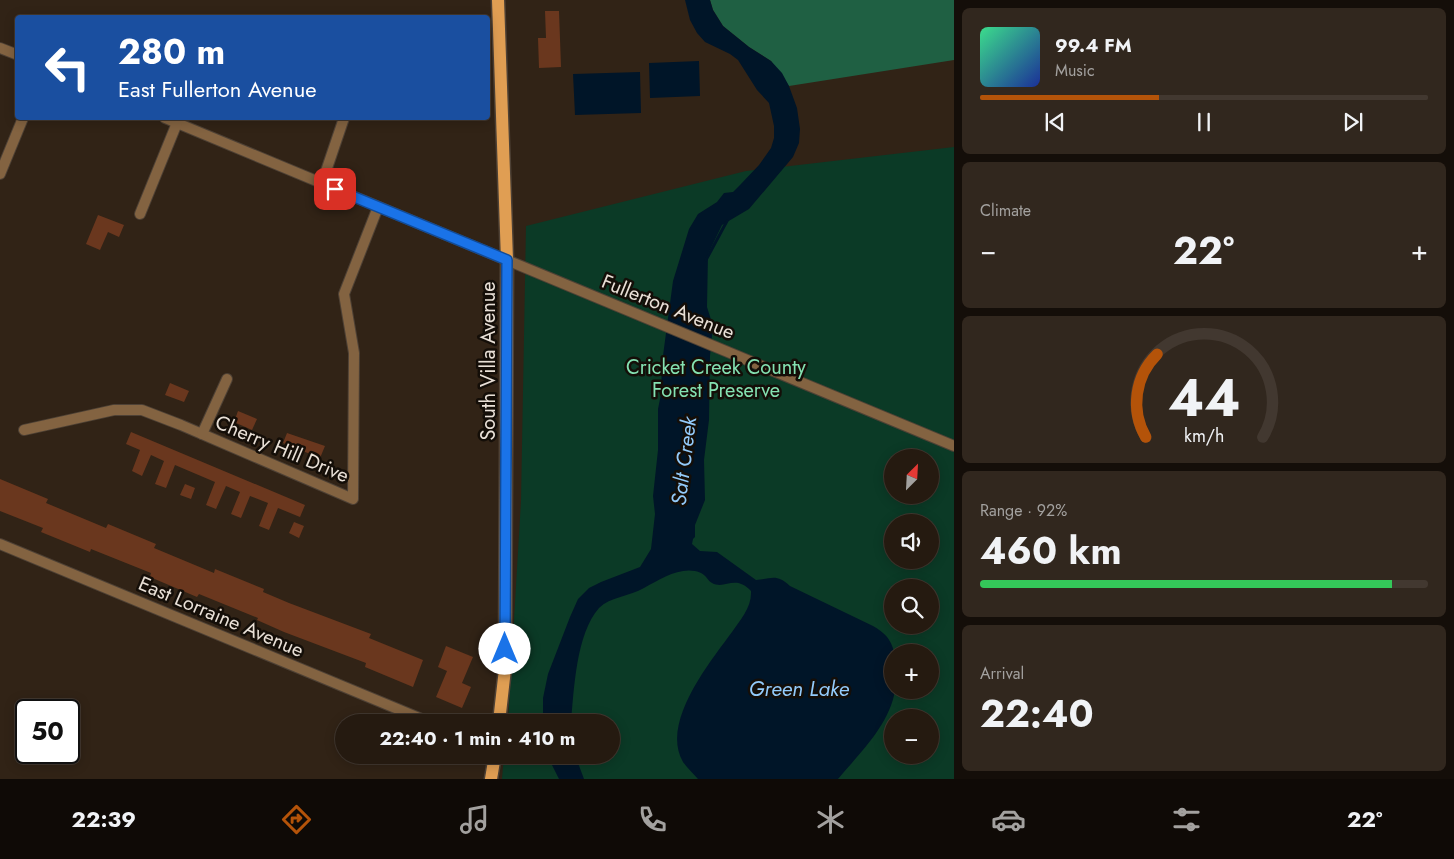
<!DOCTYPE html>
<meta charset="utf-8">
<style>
body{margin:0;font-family:Jost,sans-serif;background:#31271e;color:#f1f3f6;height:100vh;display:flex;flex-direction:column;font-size:19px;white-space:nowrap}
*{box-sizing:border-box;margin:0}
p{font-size:16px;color:#a3a19f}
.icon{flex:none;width:28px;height:28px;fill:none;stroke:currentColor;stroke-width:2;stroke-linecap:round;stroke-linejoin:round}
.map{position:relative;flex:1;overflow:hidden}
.side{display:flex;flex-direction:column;gap:8px;padding:8px;background:#140e09;width:500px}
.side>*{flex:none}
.top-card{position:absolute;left:15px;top:15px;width:475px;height:105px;border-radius:5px;box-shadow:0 2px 12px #0003,0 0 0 1px #423830;background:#1a4fa0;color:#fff;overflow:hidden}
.needle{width:32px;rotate:24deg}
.tools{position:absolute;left:884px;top:449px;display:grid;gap:10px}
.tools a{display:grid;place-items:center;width:55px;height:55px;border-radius:50%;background:#251a10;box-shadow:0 2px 12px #0003,0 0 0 1px #423830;font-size:25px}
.speed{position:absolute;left:15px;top:699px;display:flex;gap:10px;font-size:25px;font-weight:700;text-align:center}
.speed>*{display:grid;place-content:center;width:65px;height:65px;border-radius:50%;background:#251a10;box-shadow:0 2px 12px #0003,0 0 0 1px #423830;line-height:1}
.speed .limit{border:2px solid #111;border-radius:8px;background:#fff;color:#111}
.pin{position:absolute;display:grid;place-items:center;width:42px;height:42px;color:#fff;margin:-21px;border-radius:10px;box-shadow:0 2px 8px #0006}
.me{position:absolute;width:55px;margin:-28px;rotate:0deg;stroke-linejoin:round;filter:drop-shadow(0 0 4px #0008)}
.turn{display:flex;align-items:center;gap:18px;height:105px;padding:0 20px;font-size:22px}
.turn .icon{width:65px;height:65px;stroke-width:2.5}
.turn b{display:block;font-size:35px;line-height:42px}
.big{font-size:38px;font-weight:700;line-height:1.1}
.side .tile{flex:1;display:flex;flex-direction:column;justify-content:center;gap:8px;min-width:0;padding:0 18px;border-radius:8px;background:#31271e}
.side .dial{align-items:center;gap:0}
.dial svg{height:130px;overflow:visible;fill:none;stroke:#423830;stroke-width:7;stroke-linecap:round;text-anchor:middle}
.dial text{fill:#f1f3f6;stroke:none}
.song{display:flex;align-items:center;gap:15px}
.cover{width:60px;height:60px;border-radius:8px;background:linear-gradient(135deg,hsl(150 70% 55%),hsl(230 70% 35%))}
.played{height:5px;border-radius:2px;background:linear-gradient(90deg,#b45309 40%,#423830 40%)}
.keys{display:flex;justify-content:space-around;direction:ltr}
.heat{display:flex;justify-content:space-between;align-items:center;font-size:28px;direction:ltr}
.charge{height:8px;border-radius:4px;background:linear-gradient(90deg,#34c759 92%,#423830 0)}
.trip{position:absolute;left:335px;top:714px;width:285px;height:50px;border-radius:25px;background:#251a10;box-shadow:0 2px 12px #0003,0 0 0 1px #423830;font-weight:700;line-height:50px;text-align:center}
.tab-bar{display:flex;height:80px;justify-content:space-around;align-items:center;background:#0f0a06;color:#a3a19f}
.tab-bar .icon{width:35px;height:35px}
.tab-bar .current{color:#b45309}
.tab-bar b{font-size:22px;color:#f1f3f6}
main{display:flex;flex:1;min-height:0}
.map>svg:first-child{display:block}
.green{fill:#0b3a26;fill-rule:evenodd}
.forest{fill:#1f6043}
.water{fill:#001528}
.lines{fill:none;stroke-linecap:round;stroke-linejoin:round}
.stream{stroke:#001528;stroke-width:3}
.building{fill:#6a371e}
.minor-casing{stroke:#4e4135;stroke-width:12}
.major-casing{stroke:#4e4135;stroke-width:15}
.minor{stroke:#836341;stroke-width:10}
.major{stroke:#e09e53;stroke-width:12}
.route-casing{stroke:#114b97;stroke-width:12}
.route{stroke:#1a73e8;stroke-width:9}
.labels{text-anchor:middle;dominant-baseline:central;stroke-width:5;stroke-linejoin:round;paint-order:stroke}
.street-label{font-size:20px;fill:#e9e0d7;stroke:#140e08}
.park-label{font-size:20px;fill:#85e2b2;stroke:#140e08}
.water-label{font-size:21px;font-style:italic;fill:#93cbfb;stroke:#140e08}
</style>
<main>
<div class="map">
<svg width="954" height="779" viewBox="0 0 954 779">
<rect width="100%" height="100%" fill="#312316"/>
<path class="green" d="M 954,147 L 954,779 L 502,779 L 504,755 L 611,755 L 611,722 L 508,722 L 521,501 L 526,226 L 746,171 ZM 892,458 L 930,458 L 930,495 L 892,495 ZM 892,522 L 930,522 L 930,560 L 892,560 ZM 892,588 L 930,588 L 930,625 L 892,625 ZM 892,652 L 930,652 L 930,690 L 892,690 ZM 892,718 L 930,718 L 930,755 L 892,755 Z"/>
<polygon class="forest" points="710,0 954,0 954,60 789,86 771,61 749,47 723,26 713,10"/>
<g class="water">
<path d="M 685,0 L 710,0 L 713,10 L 723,26 L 749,47 L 771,61 L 782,73 L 789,86 L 797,108 L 800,129 L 799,143 L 793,157 L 749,209 L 722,225 L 708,254 L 707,307 L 713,326 L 710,356 L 709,420 L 704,460 L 705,500 L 695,525 L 695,537 L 693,539 L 692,544 L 700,551 L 717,552 L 756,580 C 772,579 776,573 790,586 L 873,626 C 885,633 891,639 894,652 L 892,652 L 892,690 L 895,690 C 890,724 860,753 838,779 L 698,779 C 693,773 687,768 683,762 C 660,723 710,662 732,632 C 740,620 752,607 751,591 C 735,574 725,590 712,583 C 708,581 706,575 701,573 C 682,565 661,579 644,588 C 630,596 610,597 599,608 C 576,634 574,690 571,722 L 543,722 L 543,698 L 548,674 L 570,617 L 578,599 L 589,588 L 601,582 L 640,567 L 651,549 L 655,514 L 653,496 L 658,450 L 658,409 L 661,394 L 662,363 L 673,281 L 689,229 L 698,214 L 717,202 L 724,193 L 733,192 L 740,185 L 759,165 L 771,148 L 774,138 L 774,126 L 769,103 L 757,90 L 738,60 L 730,54 L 705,42 L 697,33 L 690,20 Z"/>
<polygon points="699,61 700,96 650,98 649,63"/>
<polygon points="640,72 641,113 575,115 573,74"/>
<polygon points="547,755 575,755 584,779 559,779"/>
</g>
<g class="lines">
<polyline class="stream" points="706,260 727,221"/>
</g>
<g class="building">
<polygon points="545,11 559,11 561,67 539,68 538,38 546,38"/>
<polygon points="98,215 124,225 119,237 108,232 100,250 86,244"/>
<polygon points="170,383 189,391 184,402 165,395"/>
<polygon points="238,411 257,419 252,430 234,422"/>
<polygon points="131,432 305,505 300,517 278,508 269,530 259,526 268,503 250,496 241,518 231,514 240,492 226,486 216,509 206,505 215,482 175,465 166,488 155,484 164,461 151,455 142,476 132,471 140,450 126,444"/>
<polygon points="287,433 325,446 320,458 283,443"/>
<polygon points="0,479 48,499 46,503 106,528 108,524 156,544 154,548 214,573 215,569 264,589 263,592 289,603 371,634 369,638 423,660 413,687 365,667 366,663 284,632 257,620 258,618 199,594 197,597 150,577 151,573 91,549 90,552 41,532 43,528 0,511"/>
<polygon points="185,484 195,488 191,499 180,495"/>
<polygon points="294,522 304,526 299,538 289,533"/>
<polygon points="446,646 473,657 462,683 471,687 462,708 436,697 447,671 438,667"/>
</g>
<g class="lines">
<defs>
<g id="minor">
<polyline points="0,48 18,55"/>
<path d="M 165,118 C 428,228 692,335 954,446"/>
<polyline points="0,174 23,118"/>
<polyline points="320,183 325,174 344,118"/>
<polyline points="140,214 177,123"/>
<polyline points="24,430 114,410 142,410 181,425 353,499 354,353 344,294 378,207"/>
<polyline points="202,434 227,379"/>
<polyline points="0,544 429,722"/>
</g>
<g id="major">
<polyline points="498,0 507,260 505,669 499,722"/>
<polyline points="491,779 495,755"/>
</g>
</defs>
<use href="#minor" class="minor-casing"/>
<use href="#major" class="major-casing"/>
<use href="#minor" class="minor"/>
<use href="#major" class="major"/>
</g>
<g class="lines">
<defs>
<polyline id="route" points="335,189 507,260 505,649"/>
</defs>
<use href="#route" class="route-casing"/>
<use href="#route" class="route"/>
</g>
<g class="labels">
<g class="street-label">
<text transform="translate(668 307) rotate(22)">Fullerton Avenue</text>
<text transform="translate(488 361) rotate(-90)">South Villa Avenue</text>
<text transform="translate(282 449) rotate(23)">Cherry Hill Drive</text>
<text transform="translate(221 617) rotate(23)">East Lorraine Avenue</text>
</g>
<g class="park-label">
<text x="716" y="367">Cricket Creek County<tspan x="716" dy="23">Forest Preserve</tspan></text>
</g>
<g class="water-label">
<text transform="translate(684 461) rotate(-83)">Salt Creek</text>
<text x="799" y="689">Green Lake</text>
</g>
</g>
</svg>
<div class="tools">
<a><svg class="needle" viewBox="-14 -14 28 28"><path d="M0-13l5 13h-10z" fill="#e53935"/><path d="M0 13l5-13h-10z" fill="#a3a19f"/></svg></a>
<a><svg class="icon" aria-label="sound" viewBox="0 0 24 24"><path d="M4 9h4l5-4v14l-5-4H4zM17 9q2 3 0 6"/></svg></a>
<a><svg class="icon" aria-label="search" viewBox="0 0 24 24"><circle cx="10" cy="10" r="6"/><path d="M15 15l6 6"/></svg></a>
<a>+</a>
<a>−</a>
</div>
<div class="speed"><div class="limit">50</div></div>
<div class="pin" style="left:335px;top:189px;background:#d93025"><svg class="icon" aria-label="arrive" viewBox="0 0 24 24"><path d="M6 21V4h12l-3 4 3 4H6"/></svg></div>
<svg class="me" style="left:505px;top:649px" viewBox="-20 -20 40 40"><circle r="19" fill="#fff"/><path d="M0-13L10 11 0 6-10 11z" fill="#1a73e8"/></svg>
<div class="trip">22:40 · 1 min · 410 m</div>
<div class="top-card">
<div class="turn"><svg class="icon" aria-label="left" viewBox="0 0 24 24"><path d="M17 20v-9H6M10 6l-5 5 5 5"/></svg><div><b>280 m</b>East Fullerton Avenue</div></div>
</div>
</div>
<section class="side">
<div class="tile">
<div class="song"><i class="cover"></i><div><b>99.4 FM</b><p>Music</p></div></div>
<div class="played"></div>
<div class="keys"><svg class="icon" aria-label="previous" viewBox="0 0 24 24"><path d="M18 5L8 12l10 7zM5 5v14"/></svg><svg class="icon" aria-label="pause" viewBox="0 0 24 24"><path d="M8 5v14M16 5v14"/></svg><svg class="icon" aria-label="next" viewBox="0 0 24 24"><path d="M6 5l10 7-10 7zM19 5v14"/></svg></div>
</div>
<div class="tile"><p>Climate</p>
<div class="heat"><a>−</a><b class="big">22°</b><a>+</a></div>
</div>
<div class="tile dial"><svg viewBox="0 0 100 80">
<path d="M14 69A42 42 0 1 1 86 69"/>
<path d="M14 69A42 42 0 0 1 21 18" stroke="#b45309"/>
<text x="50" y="56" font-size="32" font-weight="700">44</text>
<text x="50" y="72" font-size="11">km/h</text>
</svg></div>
<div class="tile"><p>Range · 92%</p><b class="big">460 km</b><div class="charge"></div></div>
<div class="tile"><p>Arrival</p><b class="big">22:40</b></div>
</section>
</main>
<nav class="tab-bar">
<b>22:39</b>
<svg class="icon current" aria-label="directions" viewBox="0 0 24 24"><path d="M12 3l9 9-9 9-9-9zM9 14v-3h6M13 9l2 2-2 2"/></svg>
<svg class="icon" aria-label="music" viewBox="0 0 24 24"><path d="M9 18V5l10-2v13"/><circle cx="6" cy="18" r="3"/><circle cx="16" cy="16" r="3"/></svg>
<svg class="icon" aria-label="phone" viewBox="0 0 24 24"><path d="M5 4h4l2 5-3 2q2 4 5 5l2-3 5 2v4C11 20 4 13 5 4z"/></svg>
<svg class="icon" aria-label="climate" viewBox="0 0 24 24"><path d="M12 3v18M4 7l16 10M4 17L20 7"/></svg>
<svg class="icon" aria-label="car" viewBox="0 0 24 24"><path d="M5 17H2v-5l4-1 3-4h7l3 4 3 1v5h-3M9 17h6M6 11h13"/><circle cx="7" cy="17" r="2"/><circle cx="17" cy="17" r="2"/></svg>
<svg class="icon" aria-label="filters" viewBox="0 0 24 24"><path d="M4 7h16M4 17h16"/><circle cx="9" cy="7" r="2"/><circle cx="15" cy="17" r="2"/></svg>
<b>22°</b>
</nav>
